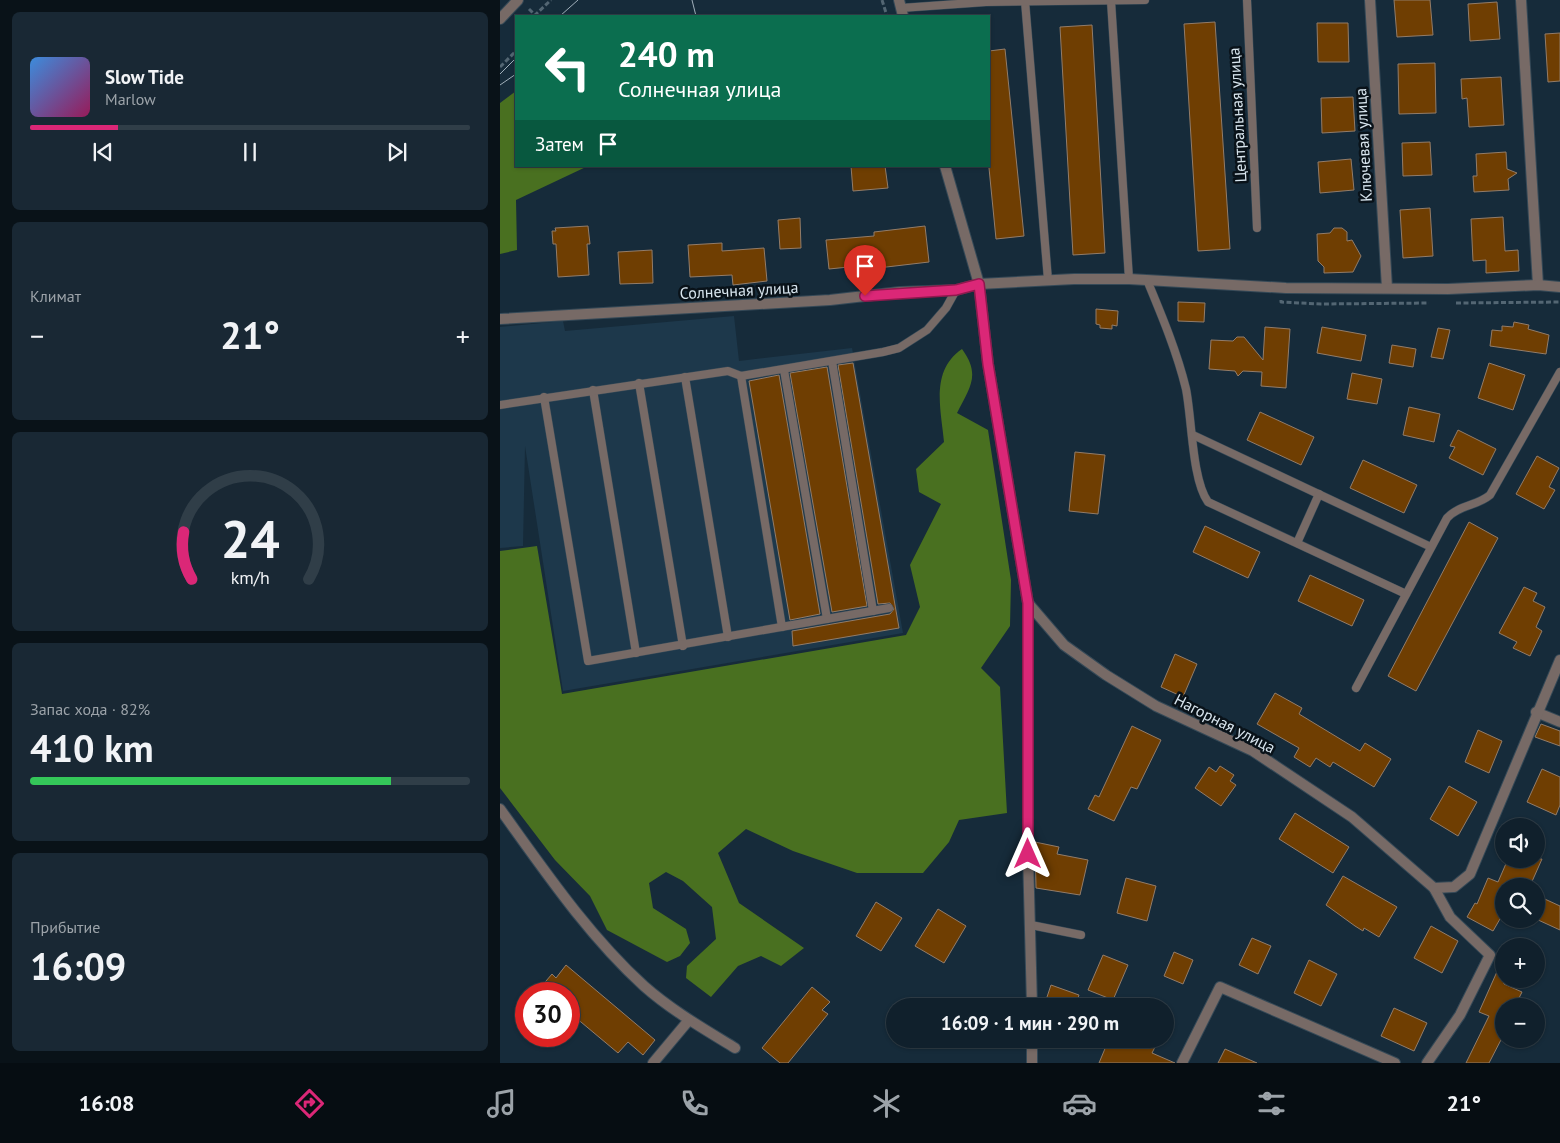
<!DOCTYPE html>
<html lang="ru">
<meta charset="utf-8">
<style>
body{margin:0;font-family:"PT Sans",sans-serif;background:#192834;color:#f1f3f6;height:100vh;display:flex;flex-direction:column;font-size:19px;white-space:nowrap}
*{box-sizing:border-box;margin:0}
p{font-size:16px;color:#9ca3a9}
.icon{flex:none;width:28px;height:28px;fill:none;stroke:currentColor;stroke-width:2;stroke-linecap:round;stroke-linejoin:round}
.map{position:relative;flex:1;overflow:hidden}
.panel{display:flex;flex-direction:column;gap:12px;padding:12px;background:#091218;width:500px}
.panel>*{flex:none}
.top-card{position:absolute;left:15px;top:15px;width:475px;height:152px;border-radius:0px;box-shadow:0 1px 4px #0004,0 0 0 1px #303e48;background:#0b6e4f;color:#fff;overflow:hidden}
.tools{position:absolute;left:995px;top:818px;display:grid;gap:10px}
.tools a{display:grid;place-items:center;width:50px;height:50px;border-radius:50%;background:#10202c;box-shadow:0 1px 4px #0004,0 0 0 1px #303e48;font-size:25px}
.speed{position:absolute;left:15px;top:982px;display:flex;gap:10px;font-size:25px;font-weight:700;text-align:center}
.speed>*{display:grid;place-content:center;width:65px;height:65px;border-radius:50%;background:#10202c;box-shadow:0 1px 4px #0004,0 0 0 1px #303e48;line-height:1}
.speed .limit{border:8px solid #d22;background:#fff;color:#111}
.pin{position:absolute;display:grid;place-items:center;width:42px;height:42px;color:#fff;margin:-51px -21px;border-radius:50% 50% 50% 0;rotate:-45deg;box-shadow:0 0 5px #0007}
.pin .icon{rotate:45deg}
.me{position:absolute;width:55px;margin:-28px;rotate:0deg;stroke-linejoin:round;filter:drop-shadow(0 0 4px #0008)}
.turn{display:flex;align-items:center;gap:18px;height:105px;padding:0 20px;font-size:22px}
.turn .icon{width:65px;height:65px;stroke-width:2.5}
.turn b{display:block;font-size:35px;line-height:42px}
.then{display:flex;align-items:center;height:48px;padding:0 20px;background:#0003;gap:10px;font-size:19px}
.big{font-size:38px;font-weight:600;line-height:1.1}
.panel .card{flex:1;display:flex;flex-direction:column;justify-content:center;gap:8px;min-width:0;padding:0 18px;border-radius:8px;background:#192834}
.panel .dial{align-items:center;gap:0}
.dial svg{height:130px;overflow:visible;fill:none;stroke:#303e48;stroke-width:7;stroke-linecap:round;text-anchor:middle}
.dial text{fill:#f1f3f6;stroke:none}
.song{display:flex;align-items:center;gap:15px}
.cover{width:60px;height:60px;border-radius:8px;background:linear-gradient(135deg,hsl(210 70% 55%),hsl(330 70% 35%))}
.played{height:5px;border-radius:2px;background:linear-gradient(90deg,#db2777 20%,#303e48 20%)}
.keys{display:flex;justify-content:space-around;direction:ltr}
.heat{display:flex;justify-content:space-between;align-items:center;font-size:28px;direction:ltr}
.charge{height:8px;border-radius:4px;background:linear-gradient(90deg,#34c759 82%,#303e48 0)}
.trip{position:absolute;left:386px;top:998px;width:288px;height:50px;border-radius:25px;background:#10202c;box-shadow:0 1px 4px #0004,0 0 0 1px #303e48;font-weight:600;line-height:50px;text-align:center}
.tabs{display:flex;height:80px;justify-content:space-around;align-items:center;background:#060d12;color:#9ca3a9}
.tabs .icon{width:35px;height:35px}
.tabs .selected{color:#db2777}
.tabs b{font-size:22px;color:#f1f3f6}
main{display:flex;flex:1;min-height:0}
.map>svg:first-child{display:block}
.built{fill:#1d384b}
.forest{fill:#497020}
.building{fill:#6f3e02;stroke:#927c69}
.lines{fill:none;stroke-linecap:round;stroke-linejoin:round}
.service-casing{stroke:#354957;stroke-width:9}
.minor-casing{stroke:#354957;stroke-width:12}
.tertiary-casing{stroke:#354957;stroke-width:12}
.path{stroke:#536673;stroke-width:3;stroke-dasharray:5 2.5;stroke-linecap:butt}
.service{stroke:#776a66;stroke-width:8}
.minor{stroke:#776a66;stroke-width:10}
.tertiary{stroke:#776a66;stroke-width:10}
.tram{stroke:#a1b0bb;stroke-width:1}
.route-casing{stroke:#8e194d;stroke-width:12}
.route{stroke:#db2777;stroke-width:9}
.labels{text-anchor:middle;dominant-baseline:central;stroke-width:5;stroke-linejoin:round;paint-order:stroke}
.street-label{font-size:16px;fill:#d8e5ee;stroke:#091219}
</style>
<main>
<section class="panel">
<div class="card">
<div class="song"><i class="cover"></i><div><b>Slow Tide</b><p>Marlow</p></div></div>
<div class="played"></div>
<div class="keys"><svg class="icon" aria-label="previous" viewBox="0 0 24 24"><path d="M18 5L8 12l10 7zM5 5v14"/></svg><svg class="icon" aria-label="pause" viewBox="0 0 24 24"><path d="M8 5v14M16 5v14"/></svg><svg class="icon" aria-label="next" viewBox="0 0 24 24"><path d="M6 5l10 7-10 7zM19 5v14"/></svg></div>
</div>
<div class="card"><p>Климат</p>
<div class="heat"><a>−</a><b class="big">21°</b><a>+</a></div>
</div>
<div class="card dial"><svg viewBox="0 0 100 80">
<path d="M14 69A42 42 0 1 1 86 69"/>
<path d="M14 69A42 42 0 0 1 9 40" stroke="#db2777"/>
<text x="50" y="56" font-size="32" font-weight="700">24</text>
<text x="50" y="72" font-size="11">km/h</text>
</svg></div>
<div class="card"><p>Запас хода · 82%</p><b class="big">410 km</b><div class="charge"></div></div>
<div class="card"><p>Прибытие</p><b class="big">16:09</b></div>
</section>
<div class="map">
<svg width="1060" height="1063" viewBox="0 0 1060 1063">
<rect width="100%" height="100%" fill="#162b3a"/>
<polygon class="built" points="234,316 239,361 352,348 403,633 63,691 25,446 23,546 0,548 0,327 63,321 65,331"/>
<g class="forest">
<polygon points="16,91 16,166 88,166 16,200 17,250 0,254 0,103"/>
<path d="M 462,349 C 481,375 470,387 457,413 L 488,430 L 511,580 L 510,626 L 481,668 L 500,687 L 507,813 L 459,820 L 449,842 L 423,873 L 357,873 L 293,851 L 246,829 L 218,853 L 239,903 L 304,948 L 281,966 L 261,956 L 238,966 L 211,997 L 186,978 L 187,966 L 216,939 L 212,907 L 183,881 L 166,872 L 149,883 L 153,908 L 186,929 L 190,943 L 180,956 L 167,962 L 107,930 L 90,896 L 55,860 L 0,788 L 0,551 L 37,546 L 62,694 L 406,635 L 420,607 L 410,565 L 441,504 L 419,492 L 416,469 L 444,442 C 441,409 430,371 462,349 Z"/>
</g>
<g class="building">
<polygon points="894,0 930,0 933,35 897,37"/>
<polygon points="997,2 1000,39 970,41 968,4"/>
<polygon points="715,22 730,249 698,251 684,24"/>
<polygon points="817,23 848,23 849,62 818,62"/>
<polygon points="592,25 605,253 573,255 560,27"/>
<polygon points="1060,33 1060,81 1048,82 1045,34"/>
<polygon points="505,49 524,236 496,239 489,168 489,51"/>
<polygon points="935,63 936,113 899,114 898,64"/>
<polygon points="1001,77 1004,125 969,127 967,98 962,99 961,79"/>
<polygon points="853,97 855,131 822,133 821,98"/>
<polygon points="930,142 932,175 903,176 902,143"/>
<polygon points="1006,152 1007,169 1017,173 1008,179 1009,190 974,192 973,176 977,176 976,154"/>
<polygon points="851,159 854,190 820,193 818,162"/>
<polygon points="351,166 385,166 388,188 353,191"/>
<polygon points="930,208 933,256 903,258 900,210"/>
<polygon points="1003,217 1005,251 1018,250 1019,271 986,273 986,260 973,261 971,219"/>
<polygon points="300,218 301,248 280,249 278,220"/>
<polygon points="88,226 90,244 87,244 89,275 58,277 56,244 53,244 52,231 56,231 55,228"/>
<polygon points="425,226 429,262 378,268 378,264 329,269 326,240 374,236 374,232"/>
<polygon points="834,228 842,228 847,232 847,241 852,240 861,256 853,272 824,273 824,267 818,261 817,234 830,233"/>
<polygon points="222,243 222,251 264,248 267,281 233,285 232,275 190,277 188,245"/>
<polygon points="152,250 153,283 120,284 118,252"/>
<polygon points="678,302 705,303 704,322 678,321"/>
<polygon points="596,309 618,311 617,326 612,325 612,329 600,328 600,325 596,324"/>
<polygon points="1014,322 1029,325 1028,329 1049,335 1046,354 990,346 992,330 1002,331 1002,326 1013,327"/>
<polygon points="765,327 790,329 786,388 761,386 762,372 743,371 738,376 735,371 709,369 711,340 733,341 737,337 744,337 763,360"/>
<polygon points="822,327 866,335 861,361 817,353"/>
<polygon points="938,328 950,330 943,359 931,357"/>
<polygon points="892,345 916,349 913,367 889,363"/>
<polygon points="353,363 399,628 293,646 292,631 390,614 394,609 390,603 378,604 338,365"/>
<polygon points="989,363 1025,375 1013,410 978,398"/>
<polygon points="327,367 367,606 332,612 290,373"/>
<polygon points="852,373 882,379 877,404 847,399"/>
<polygon points="279,375 320,614 290,620 249,381"/>
<polygon points="909,407 940,414 934,442 903,435"/>
<polygon points="760,412 814,437 801,465 747,440"/>
<polygon points="958,430 996,449 983,475 949,458 955,447 950,446"/>
<polygon points="575,452 605,455 598,514 569,511"/>
<polygon points="1037,456 1059,468 1049,487 1055,490 1044,509 1016,494"/>
<polygon points="863,460 917,485 904,513 850,488"/>
<polygon points="969,522 998,538 916,691 888,676"/>
<polygon points="705,526 760,552 748,578 693,552"/>
<polygon points="810,575 864,600 852,626 798,601"/>
<polygon points="1024,587 1037,593 1033,601 1045,607 1036,627 1042,631 1030,656 1013,648 1017,642 999,633"/>
<polygon points="675,654 697,664 683,697 661,687"/>
<polygon points="775,693 802,708 799,714 860,751 865,743 891,759 874,787 833,762 830,767 816,758 810,767 794,757 799,748 757,724"/>
<polygon points="1041,724 1060,731 1060,746 1035,737"/>
<polygon points="632,726 661,740 637,789 631,787 614,821 588,809 595,795 599,797"/>
<polygon points="978,730 1002,741 989,773 965,762"/>
<polygon points="720,766 734,775 730,781 736,785 721,806 695,788 709,767 716,772"/>
<polygon points="1042,769 1060,777 1060,805 1056,815 1027,802"/>
<polygon points="949,786 977,802 958,836 930,819"/>
<polygon points="795,813 849,847 833,873 779,839"/>
<polygon points="535,842 559,847 557,854 588,860 580,895 536,888"/>
<polygon points="1008,859 1042,859 1030,886 1004,886 1004,912 993,931 967,917 975,903 977,904 988,878 998,882"/>
<polygon points="843,876 897,907 879,937 864,928 863,931 855,926 826,905"/>
<polygon points="626,878 656,886 647,921 617,913"/>
<polygon points="1036,895 1060,906 1060,930 1036,919"/>
<polygon points="376,902 402,918 381,951 356,936"/>
<polygon points="438,909 466,926 444,963 415,946"/>
<polygon points="931,926 958,941 942,973 914,958"/>
<polygon points="752,938 771,946 758,974 739,965"/>
<polygon points="674,952 693,960 683,984 664,976"/>
<polygon points="603,955 628,965 613,1000 588,990"/>
<polygon points="1004,956 1004,984 1022,992 1015,1006 1004,1006 1004,1034 989,1063 966,1063 989,1016 979,1012"/>
<polygon points="809,960 837,974 821,1006 794,993"/>
<polygon points="66,965 155,1040 143,1055 128,1042 118,1053 69,1012 69,994 47,994 40,988 52,974 56,978"/>
<polygon points="551,985 579,995 575,1006 544,1006"/>
<polygon points="312,987 330,1002 322,1010 328,1014 288,1063 280,1063 262,1048"/>
<polygon points="894,1008 927,1023 914,1051 881,1036"/>
<polygon points="609,1039 659,1039 652,1053 675,1063 599,1063"/>
<polygon points="725,1049 757,1063 718,1063"/>
</g>
<g class="lines">
<defs>
<g id="service">
<polyline points="747,0 757,228"/>
<polyline points="525,1 548,280"/>
<polyline points="611,1 629,279"/>
<polyline points="401,8 486,2 645,0"/>
<path d="M 647,280 C 662,316 677,352 686,389 C 692,419 692,480 708,502 L 906,594"/>
<polyline points="332,361 373,611"/>
<polyline points="284,370 327,619"/>
<polyline points="241,376 282,627"/>
<polyline points="185,377 228,637"/>
<polyline points="139,383 183,646"/>
<polyline points="93,390 136,653"/>
<polyline points="44,397 88,661 389,608"/>
<polyline points="0,405 228,371 241,376 383,352 399,348 427,330 446,308 456,290"/>
<polyline points="693,435 931,547"/>
<polyline points="797,543 819,494"/>
<path d="M 856,688 L 947,518 C 959,505 977,506 990,495 L 1060,372"/>
<polyline points="531,925 581,935"/>
</g>
<g id="minor">
<polyline points="399,0 403,16"/>
<polyline points="870,0 887,288"/>
<polyline points="1021,0 1038,285"/>
<polyline points="445,166 479,284 488,364 528,603 528,854 532,1006"/>
<polyline points="0,319 330,300 400,292 456,290 479,284 574,279 629,279 786,288 948,289 1038,285 1060,287"/>
<polyline points="528,603 564,645 606,675 656,706 753,751 852,817 934,888 950,917 990,955 960,1015 927,1063"/>
<polyline points="1036,712 1060,722"/>
<path d="M 0,809 C 44,870 88,935 144,986 C 171,1010 204,1029 235,1048"/>
<polyline points="934,888 954,887 970,874 1060,660"/>
<polyline points="532,1039 532,1063"/>
<polyline points="153,1063 189,1020"/>
<polyline points="682,1063 720,987 895,1063"/>
</g>
<polyline id="tertiary" points="0,19 18,0"/>
</defs>
<use href="#service" class="service-casing"/>
<use href="#minor" class="minor-casing"/>
<use href="#tertiary" class="tertiary-casing"/>
<g class="path">
<polyline points="382,0 387,16"/>
<polyline points="29,9 35,15 51,0"/>
<polyline points="0,67 16,51"/>
<polyline points="781,300 781,302 821,304 929,303"/>
<polyline points="956,303 1060,302"/>
</g>
<use href="#service" class="service"/>
<use href="#minor" class="minor"/>
<use href="#tertiary" class="tertiary"/>
<g class="tram">
<polyline points="192,0 196,16"/>
<polyline points="60,16 78,0"/>
<polyline points="0,74 16,58"/>
<polyline points="0,85 16,74"/>
</g>
</g>
<g class="lines">
<defs>
<polyline id="route" points="365,296 456,290 479,284 488,364 528,603 528,854"/>
</defs>
<use href="#route" class="route-casing"/>
<use href="#route" class="route"/>
</g>
<g class="labels">
<g class="street-label">
<text transform="translate(737 115) rotate(-93)">Центральная улица</text>
<text transform="translate(863 145) rotate(-93)">Ключевая улица</text>
<text transform="translate(239 290) rotate(-3)">Солнечная улица</text>
<text transform="translate(725 723) rotate(27)">Нагорная улица</text>
</g>
</g>
</svg>
<div class="tools">
<a><svg class="icon" aria-label="sound" viewBox="0 0 24 24"><path d="M4 9h4l5-4v14l-5-4H4zM17 9q2 3 0 6"/></svg></a>
<a><svg class="icon" aria-label="search" viewBox="0 0 24 24"><circle cx="10" cy="10" r="6"/><path d="M15 15l6 6"/></svg></a>
<a>+</a>
<a>−</a>
</div>
<div class="speed"><div class="limit">30</div></div>
<div class="pin" style="left:365px;top:296px;background:#d93025"><svg class="icon" aria-label="arrive" viewBox="0 0 24 24"><path d="M6 21V4h12l-3 4 3 4H6"/></svg></div>
<svg class="me" style="left:528px;top:854px" viewBox="-20 -20 40 40"><path d="M0-17L14 15 0 8-14 15z" fill="#db2777" stroke="#fff" stroke-width="4"/></svg>
<div class="trip">16:09 · 1 мин · 290 m</div>
<div class="top-card">
<div class="turn"><svg class="icon" aria-label="left" viewBox="0 0 24 24"><path d="M17 20v-9H6M10 6l-5 5 5 5"/></svg><div><b>240 m</b>Солнечная улица</div></div>
<div class="then">Затем<svg class="icon" aria-label="arrive" viewBox="0 0 24 24"><path d="M6 21V4h12l-3 4 3 4H6"/></svg></div>
</div>
</div>
</main>
<nav class="tabs">
<b>16:08</b>
<svg class="icon selected" aria-label="directions" viewBox="0 0 24 24"><path d="M12 3l9 9-9 9-9-9zM9 14v-3h6M13 9l2 2-2 2"/></svg>
<svg class="icon" aria-label="music" viewBox="0 0 24 24"><path d="M9 18V5l10-2v13"/><circle cx="6" cy="18" r="3"/><circle cx="16" cy="16" r="3"/></svg>
<svg class="icon" aria-label="phone" viewBox="0 0 24 24"><path d="M5 4h4l2 5-3 2q2 4 5 5l2-3 5 2v4C11 20 4 13 5 4z"/></svg>
<svg class="icon" aria-label="climate" viewBox="0 0 24 24"><path d="M12 3v18M4 7l16 10M4 17L20 7"/></svg>
<svg class="icon" aria-label="car" viewBox="0 0 24 24"><path d="M5 17H2v-5l4-1 3-4h7l3 4 3 1v5h-3M9 17h6M6 11h13"/><circle cx="7" cy="17" r="2"/><circle cx="17" cy="17" r="2"/></svg>
<svg class="icon" aria-label="filters" viewBox="0 0 24 24"><path d="M4 7h16M4 17h16"/><circle cx="9" cy="7" r="2"/><circle cx="15" cy="17" r="2"/></svg>
<b>21°</b>
</nav>
